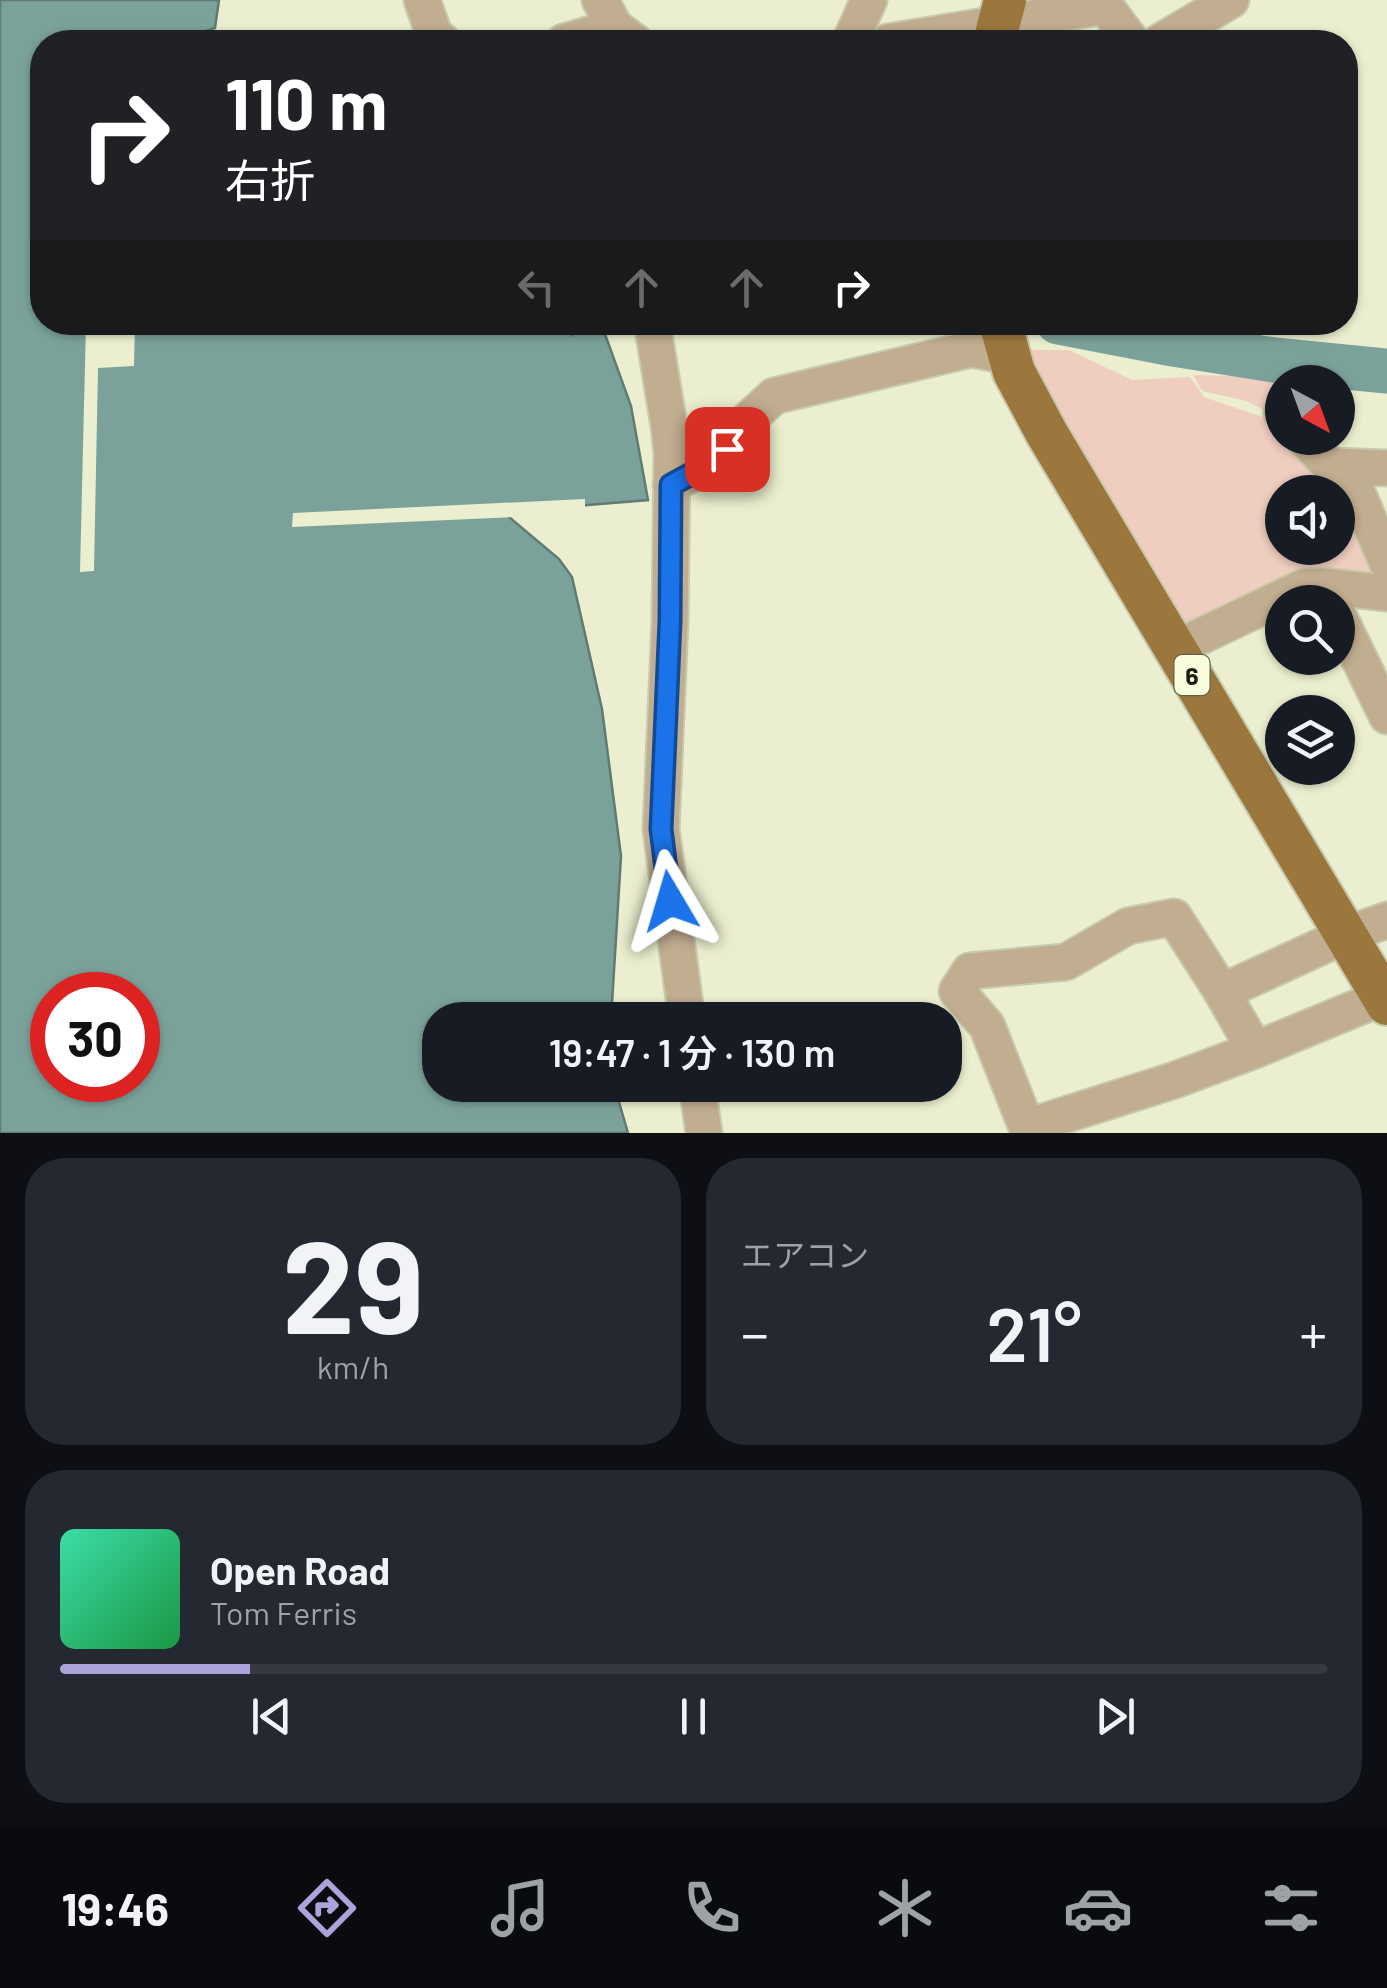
<!DOCTYPE html>
<html lang="ja">
<meta charset="utf-8">
<style>
body{margin:0;font-family:Barlow,"Noto Sans JP",sans-serif;background:#242831;color:#f1f3f6;height:100vh;display:flex;flex-direction:column;font-size:38px;white-space:nowrap}
*{box-sizing:border-box;margin:0}
p{font-size:32px;color:#9ea1a6}
.icon{flex:none;width:55px;height:55px;fill:none;stroke:currentColor;stroke-width:2;stroke-linecap:round;stroke-linejoin:round}
.map{position:relative;height:1133px;overflow:hidden}
.details{display:flex;flex-direction:column;gap:25px;padding:25px;background:#0d0f14;flex:1}
.details>*{flex:none}
.top-card{position:absolute;left:30px;top:30px;width:1328px;height:305px;border-radius:40px;box-shadow:0 2px 8px #0004;background:#202124;color:#fff;overflow:hidden}
.needle{width:65px;rotate:139deg}
.buttons{position:absolute;left:1265px;top:365px;display:grid;gap:20px}
.buttons a{display:grid;place-items:center;width:90px;height:90px;border-radius:50%;background:#171b24;box-shadow:0 2px 8px #0004;font-size:50px}
.speed{position:absolute;left:30px;top:972px;display:flex;gap:20px;font-size:50px;font-weight:700;text-align:center}
.speed>*{display:grid;place-content:center;width:130px;height:130px;border-radius:50%;background:#171b24;box-shadow:0 2px 8px #0004;line-height:1}
.speed .limit{border:15px solid #d22;background:#fff;color:#111}
.pin{position:absolute;display:grid;place-items:center;width:85px;height:85px;color:#fff;margin:-42px;border-radius:20px;box-shadow:0 5px 15px #0006}
.me{position:absolute;width:110px;margin:-55px;rotate:353deg;stroke-linejoin:round;filter:drop-shadow(0 0 8px #0008)}
.turn{display:flex;align-items:center;gap:35px;height:210px;padding:0 30px;font-size:45px}
.turn .icon{width:130px;height:130px;stroke-width:2.5}
.turn b{display:block;font-size:70px;line-height:85px}
.lanes{display:flex;align-items:center;height:95px;padding:0 30px;background:#0003;justify-content:center;gap:50px;direction:ltr}
.lanes .off{opacity:.35}
.big{font-size:75px;font-weight:600;line-height:1.1}
.details .widget{flex:1;display:flex;flex-direction:column;justify-content:center;gap:15px;min-width:0;padding:0 35px;border-radius:40px;background:#242831}
.details .dial{align-items:center;gap:0}
.dial b{font-size:130px;line-height:1}
.song{display:flex;align-items:center;gap:30px}
.cover{width:120px;height:120px;border-radius:15px;background:linear-gradient(135deg,hsl(160 70% 55%),hsl(140 70% 35%))}
.played{height:10px;border-radius:5px;background:linear-gradient(90deg,#aba3da 15%,#363941 15%)}
.keys{display:flex;justify-content:space-around;direction:ltr}
.heat{display:flex;justify-content:space-between;align-items:center;font-size:55px;direction:ltr}
.details .tiles{flex:1;display:grid;gap:25px;grid-template-columns:1fr 1fr}
.widget:last-child{grid-column:span 2}
.trip{position:absolute;left:422px;top:1002px;width:540px;height:100px;border-radius:40px;background:#171b24;box-shadow:0 2px 8px #0004;font-weight:600;line-height:100px;text-align:center}
.dock{display:flex;height:160px;justify-content:space-around;align-items:center;background:#090b0e;color:#9ea1a6}
.dock .icon{width:70px;height:70px}
.dock .on{color:#aba3da}
.dock b{font-size:45px;color:#f1f3f6}
.map>svg:first-child{display:block}
.green{fill:#efcdbf;fill-rule:evenodd}
.water{fill:#7ba29a;stroke:#5f7b72;stroke-width:2.5;fill-rule:evenodd}
.pier{fill:#ecefcf}
.lines{fill:none;stroke-linecap:round;stroke-linejoin:round}
.river{stroke:#7ba29a;stroke-width:45}
.minor-casing{stroke:#c7caad;stroke-width:39}
.major-casing{stroke:#c7caad;stroke-width:46}
.minor{stroke:#c1ad8f;stroke-width:35}
.major{stroke:#9c773d;stroke-width:42}
.route-casing{stroke:#114b97;stroke-width:25}
.route{stroke:#1a73e8;stroke-width:18}
.labels{text-anchor:middle;dominant-baseline:central;stroke-width:8;stroke-linejoin:round;paint-order:stroke}
.shield{fill:#f9fddd;stroke:#606250;stroke-width:2.5}
.shield-label{font-size:25px;font-weight:bold;fill:#1e1f13}
</style>
<div class="map">
<svg width="1387" height="1133" viewBox="0 0 1387 1133">
<rect width="100%" height="100%" fill="#ecefcf"/>
<g class="green">
<path d="M 1018,350 L 1069,350 L 1132,380 L 1190,377 L 1204,397 L 1271,420 L 1282,432 L 1282,438 L 1287,438 L 1350,504 L 1380,581 L 1332,569 L 1298,575 L 1177,634 ZM 1282,492 L 1338,492 L 1338,548 L 1282,548 Z"/>
<polygon points="1193,375 1277,377 1278,417 1247,401 1202,391"/>
</g>
<path class="water" d="M 0,0 L 219,0 L 215,28 L 172,42 L 42,42 L 42,322 L 562,322 L 572,335 L 585,323 L 601,323 L 631,406 L 648,500 L 503,512 L 559,559 L 572,577 L 602,709 L 621,856 L 611,1020 L 440,1020 L 440,1085 L 614,1085 L 628,1133 L 0,1133 ZM 52,995 L 138,995 L 138,1080 L 52,1080 Z"/>
<g class="pier">
<polygon points="86,323 135,323 134,366 98,368 94,571 80,572"/>
<polygon points="585,499 585,510 514,515 516,517 292,527 293,513"/>
</g>
<g class="lines">
<polyline class="river" points="1058,322 1167,343 1274,360 1387,371"/>
<defs>
<g id="minor">
<polyline points="422,0 434,34 443,42"/>
<polyline points="600,0 615,27 635,42"/>
<polyline points="564,42 615,27"/>
<polyline points="850,42 869,0"/>
<polyline points="888,42 1105,6 1132,42"/>
<polyline points="1160,42 1231,0"/>
<polyline points="652,322 669,426 672,454 670,621 661,829 687,1020"/>
<polyline points="1282,412 1282,413"/>
<polyline points="1304,438 1330,466 1387,468"/>
<polyline points="1346,467 1387,562"/>
<polyline points="671,485 704,467 727,449 749,419 774,396 971,349 1009,356"/>
<polyline points="1338,615 1387,716"/>
<polyline points="1176,648 1304,587 1323,586 1387,593"/>
<polyline points="1222,992 1346,935 1387,920"/>
<polyline points="697,1085 704,1133"/>
<polyline points="1027,1127 1175,1080 1255,1050 1383,997"/>
<polyline points="1029,1133 987,1026 957,991 970,971 1066,962 1128,926 1174,917 1222,992 1255,1050"/>
</g>
<g id="major">
<polyline points="994,42 1005,0"/>
<polyline points="1000,322 1014,372 1046,432 1387,1004"/>
</g>
</defs>
<use href="#minor" class="minor-casing"/>
<use href="#major" class="major-casing"/>
<use href="#minor" class="minor"/>
<use href="#major" class="major"/>
</g>
<g class="lines">
<defs>
<polyline id="route" points="670,901 661,829 670,621 671,485 704,467 727,449"/>
</defs>
<use href="#route" class="route-casing"/>
<use href="#route" class="route"/>
</g>
<g class="labels">
<rect class="shield" x="1174.5" y="655" width="35" height="40" rx="8"/>
<g class="shield-label">
<text x="1192" y="675">6</text>
</g>
</g>
</svg>
<div class="buttons">
<a><svg class="needle" viewBox="-14 -14 28 28"><path d="M0-13l5 13h-10z" fill="#e53935"/><path d="M0 13l5-13h-10z" fill="#9ea1a6"/></svg></a>
<a><svg class="icon" aria-label="sound" viewBox="0 0 24 24"><path d="M4 9h4l5-4v14l-5-4H4zM17 9q2 3 0 6"/></svg></a>
<a><svg class="icon" aria-label="search" viewBox="0 0 24 24"><circle cx="10" cy="10" r="6"/><path d="M15 15l6 6"/></svg></a>
<a><svg class="icon" aria-label="layers" viewBox="0 0 24 24"><path d="M12 4l9 5-9 5-9-5zM3 14l9 5 9-5"/></svg></a>
</div>
<div class="speed"><div class="limit">30</div></div>
<div class="pin" style="left:727px;top:449px;background:#d93025"><svg class="icon" aria-label="arrive" viewBox="0 0 24 24"><path d="M6 21V4h12l-3 4 3 4H6"/></svg></div>
<svg class="me" style="left:670px;top:901px" viewBox="-20 -20 40 40"><path d="M0-17L14 15 0 8-14 15z" fill="#1a73e8" stroke="#fff" stroke-width="4"/></svg>
<div class="trip">19:47 · 1 分 · 130 m</div>
<div class="top-card">
<div class="turn"><svg class="icon" aria-label="right" viewBox="0 0 24 24"><path d="M7 20v-9h11M14 6l5 5-5 5"/></svg><div><b>110 m</b>右折</div></div>
<div class="lanes"><svg class="icon off" aria-label="left" viewBox="0 0 24 24"><path d="M17 20v-9H6M10 6l-5 5 5 5"/></svg><svg class="icon off" aria-label="ahead" viewBox="0 0 24 24"><path d="M12 20V5M6 11l6-6 6 6"/></svg><svg class="icon off" aria-label="ahead" viewBox="0 0 24 24"><path d="M12 20V5M6 11l6-6 6 6"/></svg><svg class="icon" aria-label="right" viewBox="0 0 24 24"><path d="M7 20v-9h11M14 6l5 5-5 5"/></svg></div>
</div>
</div>
<section class="details">
<div class="tiles">
<div class="widget dial"><b>29</b><p>km/h</p></div>
<div class="widget"><p>エアコン</p>
<div class="heat"><a>−</a><b class="big">21°</b><a>+</a></div>
</div>
<div class="widget">
<div class="song"><i class="cover"></i><div><b>Open Road</b><p>Tom Ferris</p></div></div>
<div class="played"></div>
<div class="keys"><svg class="icon" aria-label="previous" viewBox="0 0 24 24"><path d="M18 5L8 12l10 7zM5 5v14"/></svg><svg class="icon" aria-label="pause" viewBox="0 0 24 24"><path d="M8 5v14M16 5v14"/></svg><svg class="icon" aria-label="next" viewBox="0 0 24 24"><path d="M6 5l10 7-10 7zM19 5v14"/></svg></div>
</div>
</div>
</section>
<nav class="dock">
<b>19:46</b>
<svg class="icon on" aria-label="directions" viewBox="0 0 24 24"><path d="M12 3l9 9-9 9-9-9zM9 14v-3h6M13 9l2 2-2 2"/></svg>
<svg class="icon" aria-label="music" viewBox="0 0 24 24"><path d="M9 18V5l10-2v13"/><circle cx="6" cy="18" r="3"/><circle cx="16" cy="16" r="3"/></svg>
<svg class="icon" aria-label="phone" viewBox="0 0 24 24"><path d="M5 4h4l2 5-3 2q2 4 5 5l2-3 5 2v4C11 20 4 13 5 4z"/></svg>
<svg class="icon" aria-label="climate" viewBox="0 0 24 24"><path d="M12 3v18M4 7l16 10M4 17L20 7"/></svg>
<svg class="icon" aria-label="car" viewBox="0 0 24 24"><path d="M5 17H2v-5l4-1 3-4h7l3 4 3 1v5h-3M9 17h6M6 11h13"/><circle cx="7" cy="17" r="2"/><circle cx="17" cy="17" r="2"/></svg>
<svg class="icon" aria-label="filters" viewBox="0 0 24 24"><path d="M4 7h16M4 17h16"/><circle cx="9" cy="7" r="2"/><circle cx="15" cy="17" r="2"/></svg>
</nav>
